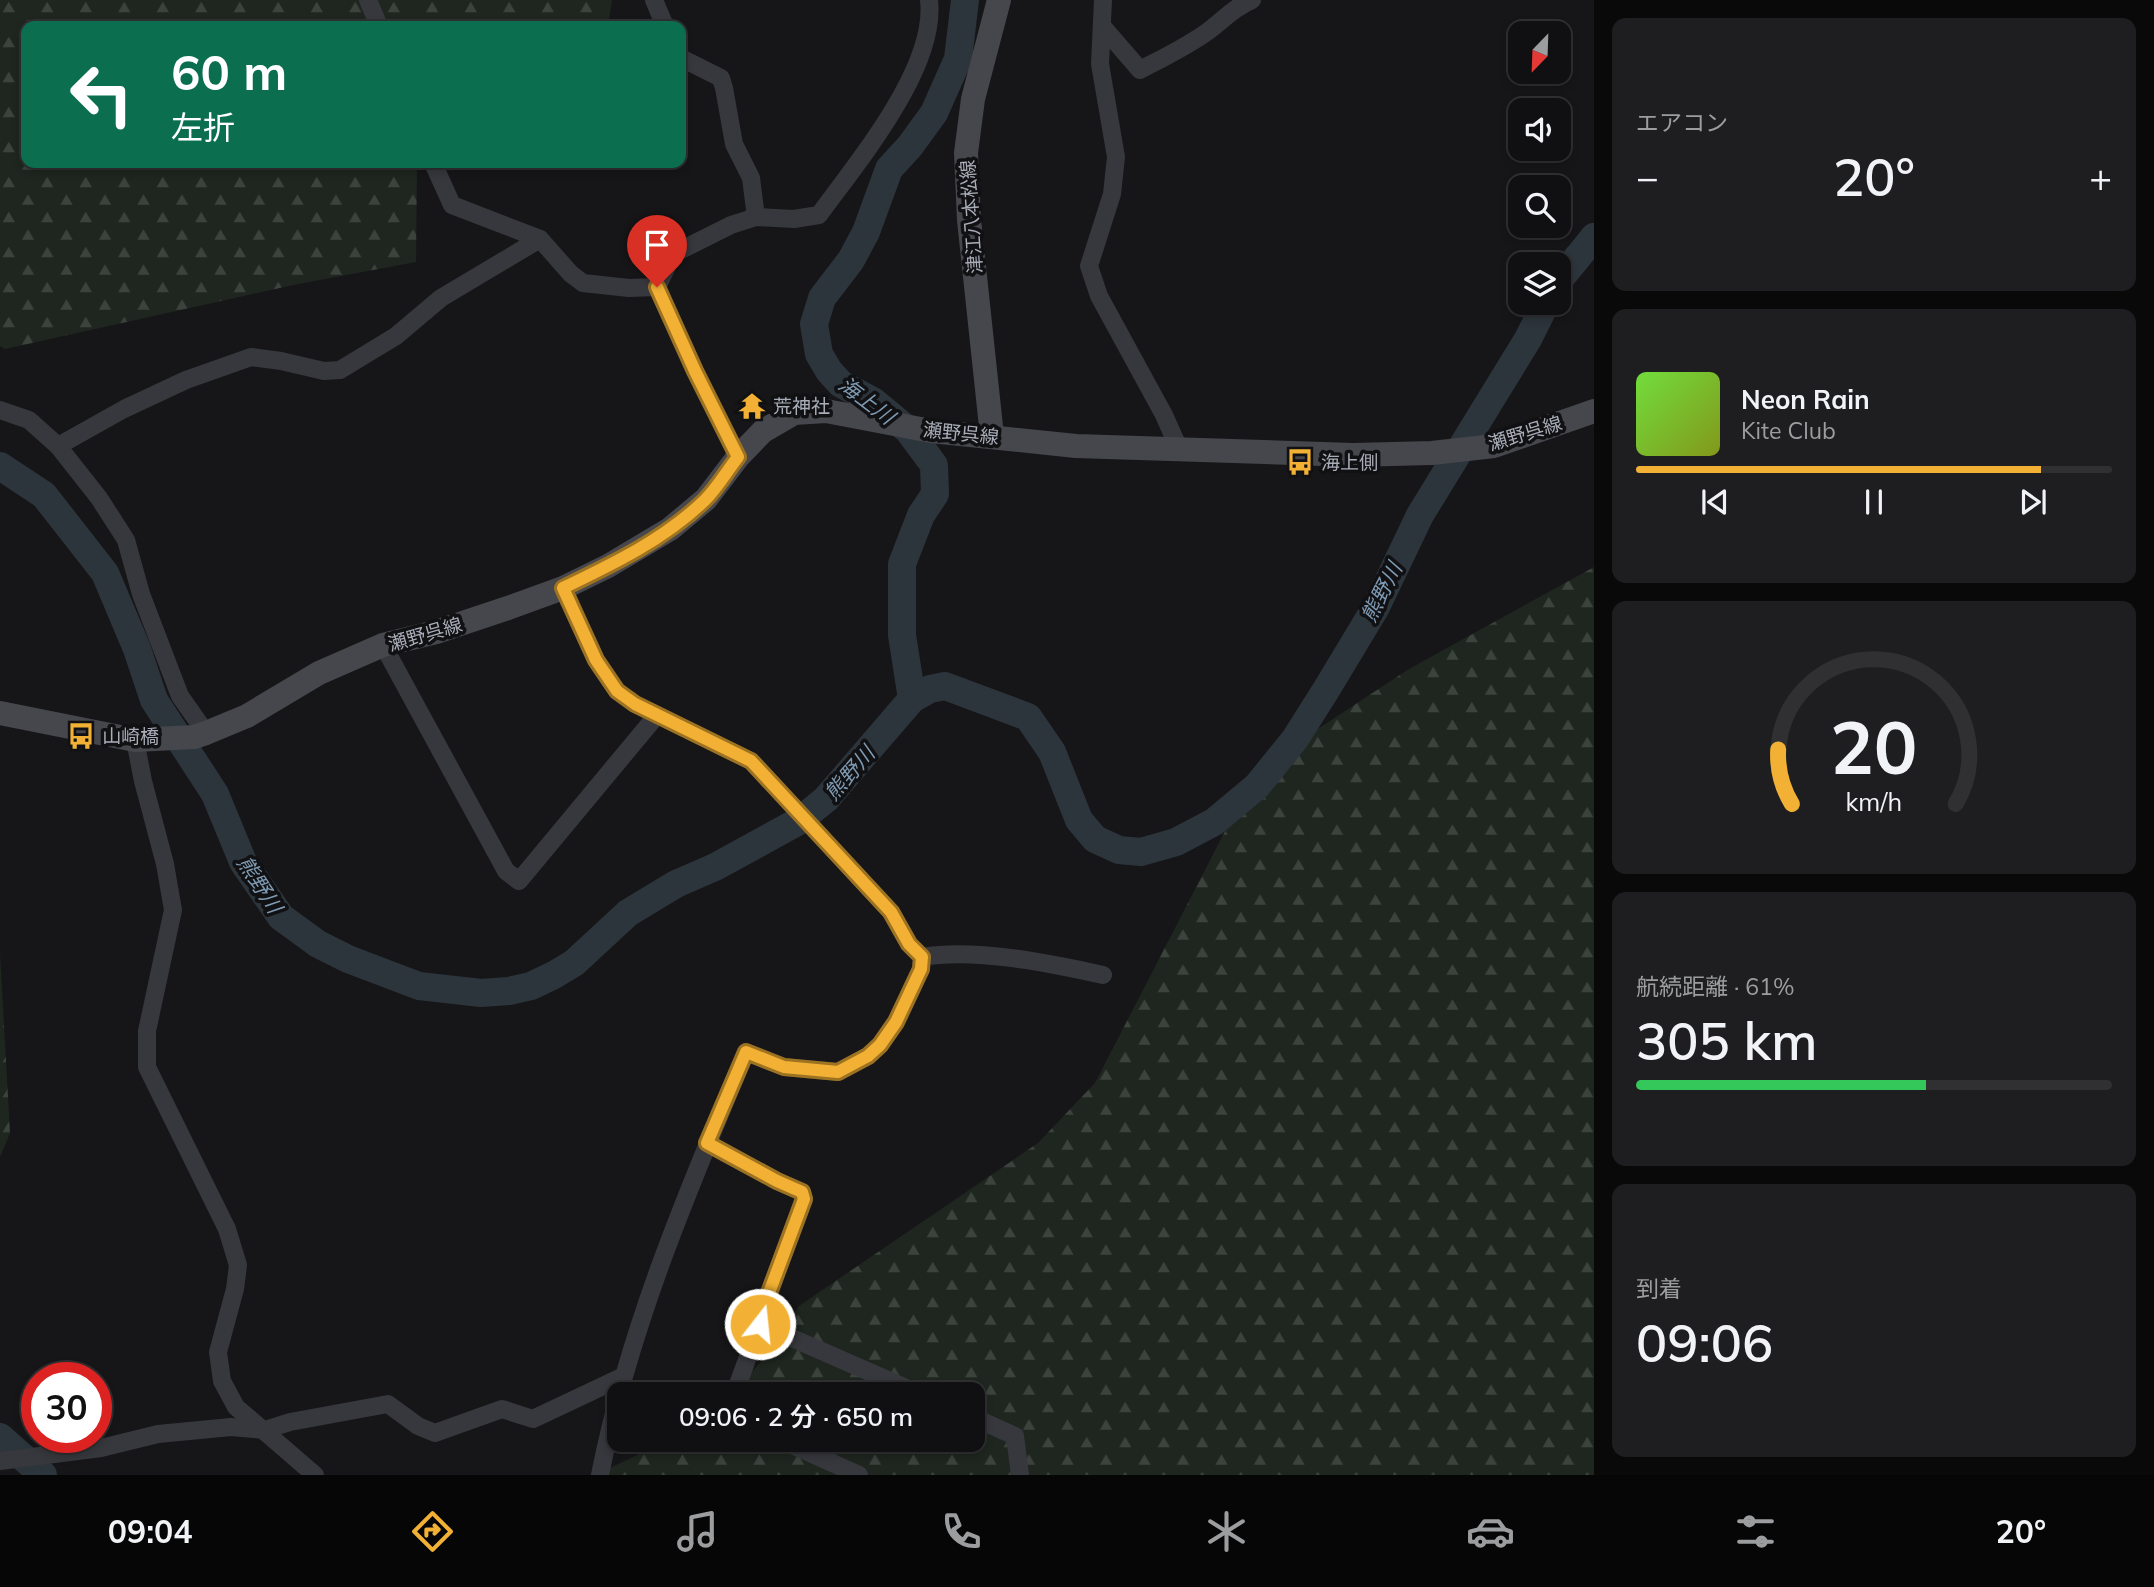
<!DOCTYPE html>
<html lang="ja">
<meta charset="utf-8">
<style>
body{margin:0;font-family:Mulish,"Noto Sans JP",sans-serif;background:#1e1e20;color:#f1f3f6;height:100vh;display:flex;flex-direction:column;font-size:26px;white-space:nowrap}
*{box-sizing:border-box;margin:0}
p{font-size:23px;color:#9c9d9f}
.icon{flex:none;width:38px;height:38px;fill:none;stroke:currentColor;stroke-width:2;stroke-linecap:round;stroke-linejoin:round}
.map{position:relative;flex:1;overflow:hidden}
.sheet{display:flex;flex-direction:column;gap:18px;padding:18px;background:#09090a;width:560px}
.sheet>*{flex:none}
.hud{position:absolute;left:21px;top:21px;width:665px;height:147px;border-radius:14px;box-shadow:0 4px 10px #0003,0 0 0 2px #303032;background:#0b6e4f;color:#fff;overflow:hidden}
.needle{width:46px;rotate:203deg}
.tools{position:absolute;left:1508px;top:21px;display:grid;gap:14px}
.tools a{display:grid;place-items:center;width:63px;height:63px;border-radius:14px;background:#101012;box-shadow:0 4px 10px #0003,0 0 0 2px #303032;font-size:35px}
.speed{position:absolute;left:21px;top:1362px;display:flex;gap:14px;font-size:35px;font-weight:700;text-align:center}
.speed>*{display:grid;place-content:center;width:91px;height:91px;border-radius:50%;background:#101012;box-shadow:0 4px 10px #0003,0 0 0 2px #303032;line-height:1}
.speed .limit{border:10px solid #d22;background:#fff;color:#111}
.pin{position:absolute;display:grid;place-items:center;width:60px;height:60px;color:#fff;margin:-72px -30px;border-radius:50% 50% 50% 0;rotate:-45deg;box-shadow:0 0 7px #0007}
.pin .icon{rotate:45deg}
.me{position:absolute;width:77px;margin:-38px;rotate:16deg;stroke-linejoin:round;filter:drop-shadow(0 0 5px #0008)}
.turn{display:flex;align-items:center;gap:24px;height:147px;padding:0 35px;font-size:32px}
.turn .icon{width:91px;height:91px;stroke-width:2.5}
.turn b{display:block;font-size:49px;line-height:60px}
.big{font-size:52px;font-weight:600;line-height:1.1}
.sheet .widget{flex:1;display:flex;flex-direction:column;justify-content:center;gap:10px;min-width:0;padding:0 24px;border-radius:14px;background:#1e1e20}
.sheet .dial{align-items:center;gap:0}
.dial svg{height:182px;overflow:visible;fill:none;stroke:#303032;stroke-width:7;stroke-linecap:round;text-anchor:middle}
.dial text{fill:#f1f3f6;stroke:none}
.song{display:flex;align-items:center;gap:21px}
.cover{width:84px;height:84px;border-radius:10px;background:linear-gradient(135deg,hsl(100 70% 55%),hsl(70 70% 35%))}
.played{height:7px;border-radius:4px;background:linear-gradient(90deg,#f2b134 85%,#303032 85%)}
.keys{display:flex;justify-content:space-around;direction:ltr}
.heat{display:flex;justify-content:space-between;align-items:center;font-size:38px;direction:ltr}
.charge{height:10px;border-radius:5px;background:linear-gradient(90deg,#34c759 61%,#303032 0)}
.trip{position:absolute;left:607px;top:1382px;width:378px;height:70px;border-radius:14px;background:#101012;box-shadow:0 4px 10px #0003,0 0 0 2px #303032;font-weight:600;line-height:70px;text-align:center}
.tabs{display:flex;height:112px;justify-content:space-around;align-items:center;background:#060607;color:#9c9d9f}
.tabs .icon{width:49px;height:49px}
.tabs .current{color:#f2b134}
.tabs b{font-size:32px;color:#f1f3f6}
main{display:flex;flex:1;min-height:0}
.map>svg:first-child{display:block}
.forest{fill:url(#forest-firs)}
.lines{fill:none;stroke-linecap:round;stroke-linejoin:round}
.river{stroke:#2c353c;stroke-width:28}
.minor{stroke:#37383d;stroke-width:18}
.secondary{stroke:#45474d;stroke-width:24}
.route-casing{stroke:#9d7322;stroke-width:18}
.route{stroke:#f2b134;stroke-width:12}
.labels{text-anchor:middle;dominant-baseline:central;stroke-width:7;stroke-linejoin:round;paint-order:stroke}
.street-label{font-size:19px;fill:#a8adb8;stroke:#111113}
.poi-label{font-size:19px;fill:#a8adb8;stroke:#111113;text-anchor:start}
.water-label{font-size:21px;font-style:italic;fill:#7f9bb3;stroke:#111113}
</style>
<main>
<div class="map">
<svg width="1594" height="1475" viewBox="0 0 1594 1475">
<defs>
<pattern id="forest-firs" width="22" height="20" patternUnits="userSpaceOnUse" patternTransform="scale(1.75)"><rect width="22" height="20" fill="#1e261f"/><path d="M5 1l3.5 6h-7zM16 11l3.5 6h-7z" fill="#3c433d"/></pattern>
</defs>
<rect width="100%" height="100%" fill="#161618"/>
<g class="forest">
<polygon points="0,0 612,0 608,26 26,26 26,163 421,163 417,164 416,262 293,285 5,349 0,346"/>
<polygon points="1594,567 1594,1475 595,1475 669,1440 973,1440 973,1395 730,1395 759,1364 799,1306 1038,1143 1095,1083 1237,808 1307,736 1409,669"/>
<polygon points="0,954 10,1133 0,1157"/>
</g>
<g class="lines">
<g class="river">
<polyline points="1559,280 1594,237"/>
<polyline points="0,466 44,495 105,573 137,649 154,700 215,794 243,862 281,917 318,944 348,959 419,986 481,993 509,991 531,986 554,975 574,963 628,913 676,884 715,867 799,821 826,799 912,699 930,689 945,686 1028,717 1052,752 1079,820 1095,839 1119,850 1141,852 1176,842 1214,822 1257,786 1295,739 1326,690 1376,607 1420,515 1528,339 1546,303"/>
<polyline points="912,699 902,635 902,564 921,515 935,494 934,465 908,430 873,401 841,384 829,371 819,354 814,324 822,298 851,260 866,232 889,169 910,146 934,113 958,59 965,0"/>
<polyline points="0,1437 43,1475"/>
</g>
<g class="minor">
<polyline points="368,0 379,26"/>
<polyline points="654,0 665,26"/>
<polyline points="1103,0 1100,64 1116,157 1112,194 1089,266 1099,296 1164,415 1180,451"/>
<path d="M 1102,26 L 1140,70 C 1163,58 1186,47 1207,32 C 1222,21 1234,7 1252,0"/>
<polyline points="681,58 721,78 724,88 734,144 751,178 756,217"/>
<polyline points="433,163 452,205 540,239 571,274 583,283 629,288 657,287"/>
<polyline points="0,410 29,420 58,446 99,498 126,540 141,594 180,696 206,733"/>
<polyline points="58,446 124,409 186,380 251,357 281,361 324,371 340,370 396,336 441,298 540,239"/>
<path d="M 738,457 L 695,371 L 657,287 L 673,254 L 731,225 L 756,217 L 794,219 L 819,215 C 858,161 937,68 929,0"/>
<polyline points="563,588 596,660 617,691 635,704 751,761 891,912 909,944 922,957"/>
<polyline points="383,645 506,871 519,881 657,715"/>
<polyline points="135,740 143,781 165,864 173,910 147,1031 147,1067 227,1229 238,1265 235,1289 218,1352 222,1381 236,1407 315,1475"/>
<path d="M 922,957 C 975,948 1050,963 1103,975"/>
<polyline points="707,1143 777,1181 802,1192 804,1199 769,1293 760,1324"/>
<polyline points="734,1395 760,1324 922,1395"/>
<polyline points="973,1417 1015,1436 1020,1475"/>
<polyline points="781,1440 859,1475"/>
<polyline points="0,1461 101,1448 158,1434 231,1427 265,1430 290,1422 388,1404 418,1426 435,1433 502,1409 533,1419 622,1377"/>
<path d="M 600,1475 C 629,1328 688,1190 746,1052 L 784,1067 L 838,1072 L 868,1056 L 880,1045 L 896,1022 L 921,969 L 922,957"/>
</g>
<g class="secondary">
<polyline points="992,436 969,220 966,153 973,99 999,0"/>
<polyline points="0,713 135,740 194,737 206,733 247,716 319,673 383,645 436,632 508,608 563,588 608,566 670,529 706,499 738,457 763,431 794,413 826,411 931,431 1076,446 1353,455 1432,453 1494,446 1594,411"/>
</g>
</g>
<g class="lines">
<defs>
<path id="route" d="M 657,287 L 695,371 L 738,457 C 727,471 717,488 705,500 C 665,539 613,564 563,588 L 596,660 L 617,691 L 635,704 L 751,761 L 891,912 L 909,944 L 922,957 L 921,969 L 896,1022 L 880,1045 L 868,1056 L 838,1072 L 784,1067 L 746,1052 L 707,1143 L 777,1181 L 802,1192 L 804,1199 L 769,1293 L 760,1324"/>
</defs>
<use href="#route" class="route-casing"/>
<use href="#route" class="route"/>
</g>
<defs>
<symbol id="temple-bare" viewBox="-9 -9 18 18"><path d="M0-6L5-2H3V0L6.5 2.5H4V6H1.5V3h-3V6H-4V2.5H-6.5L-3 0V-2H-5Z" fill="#f2b134" stroke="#111113" stroke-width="2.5" paint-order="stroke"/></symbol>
<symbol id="bus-bare" viewBox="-9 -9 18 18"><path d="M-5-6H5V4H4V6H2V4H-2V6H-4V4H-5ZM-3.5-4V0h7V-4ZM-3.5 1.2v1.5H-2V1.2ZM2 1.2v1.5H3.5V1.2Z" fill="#f2b134" stroke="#111113" stroke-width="2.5" paint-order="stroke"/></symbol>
</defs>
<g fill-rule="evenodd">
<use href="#temple-bare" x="733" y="387" width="38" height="38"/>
<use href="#bus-bare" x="1281" y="443" width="38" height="38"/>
<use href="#bus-bare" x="62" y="717" width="38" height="38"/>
</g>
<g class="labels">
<g class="street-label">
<text transform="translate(971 217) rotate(-94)">津江八本松線</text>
<text transform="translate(961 433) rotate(6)">瀬野呉線</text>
<text transform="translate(1525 433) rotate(-17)">瀬野呉線</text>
<text transform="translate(425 634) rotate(-16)">瀬野呉線</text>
</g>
<g class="poi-label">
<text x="773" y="406">荒神社</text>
<text x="1321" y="462">海上側</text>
<text x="102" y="736">山崎橋</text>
</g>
<g class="water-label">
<text transform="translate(867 400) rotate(37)">海上川</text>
<text transform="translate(1381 592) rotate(-63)">熊野川</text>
<text transform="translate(849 773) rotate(-49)">熊野川</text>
<text transform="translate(260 884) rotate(57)">熊野川</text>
</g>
</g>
</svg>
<div class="tools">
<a><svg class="needle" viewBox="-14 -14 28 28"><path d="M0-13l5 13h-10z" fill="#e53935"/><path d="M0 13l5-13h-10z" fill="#9c9d9f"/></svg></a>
<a><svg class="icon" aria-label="sound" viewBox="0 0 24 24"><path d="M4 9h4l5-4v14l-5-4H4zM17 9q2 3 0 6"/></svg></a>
<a><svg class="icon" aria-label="search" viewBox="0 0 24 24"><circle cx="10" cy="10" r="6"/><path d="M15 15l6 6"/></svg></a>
<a><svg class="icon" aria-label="layers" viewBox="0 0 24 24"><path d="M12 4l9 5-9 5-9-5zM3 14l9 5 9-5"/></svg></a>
</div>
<div class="speed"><div class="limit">30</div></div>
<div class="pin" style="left:657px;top:287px;background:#d93025"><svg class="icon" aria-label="arrive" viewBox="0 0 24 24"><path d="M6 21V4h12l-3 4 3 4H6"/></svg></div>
<svg class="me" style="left:760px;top:1324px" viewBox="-20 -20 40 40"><circle r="17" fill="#f2b134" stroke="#fff" stroke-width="3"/><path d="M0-11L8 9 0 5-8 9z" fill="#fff"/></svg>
<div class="trip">09:06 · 2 分 · 650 m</div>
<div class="hud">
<div class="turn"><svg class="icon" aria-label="left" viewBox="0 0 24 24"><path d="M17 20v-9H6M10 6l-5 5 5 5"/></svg><div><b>60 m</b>左折</div></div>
</div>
</div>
<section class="sheet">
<div class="widget"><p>エアコン</p>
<div class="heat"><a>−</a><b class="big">20°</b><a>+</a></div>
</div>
<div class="widget">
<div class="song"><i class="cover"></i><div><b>Neon Rain</b><p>Kite Club</p></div></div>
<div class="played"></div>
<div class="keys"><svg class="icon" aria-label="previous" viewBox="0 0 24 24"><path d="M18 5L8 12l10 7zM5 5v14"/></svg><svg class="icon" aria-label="pause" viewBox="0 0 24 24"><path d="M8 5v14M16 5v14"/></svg><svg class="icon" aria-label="next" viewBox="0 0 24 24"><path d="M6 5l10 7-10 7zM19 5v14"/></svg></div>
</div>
<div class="widget dial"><svg viewBox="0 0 100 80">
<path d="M14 69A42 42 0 1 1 86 69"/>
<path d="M14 69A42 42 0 0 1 8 45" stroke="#f2b134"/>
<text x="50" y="56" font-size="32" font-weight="700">20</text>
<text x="50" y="72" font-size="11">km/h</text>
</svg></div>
<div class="widget"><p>航続距離 · 61%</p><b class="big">305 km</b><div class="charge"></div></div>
<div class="widget"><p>到着</p><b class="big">09:06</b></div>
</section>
</main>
<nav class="tabs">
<b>09:04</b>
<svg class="icon current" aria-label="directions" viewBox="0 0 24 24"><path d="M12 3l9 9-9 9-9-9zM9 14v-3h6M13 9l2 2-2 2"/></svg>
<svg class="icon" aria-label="music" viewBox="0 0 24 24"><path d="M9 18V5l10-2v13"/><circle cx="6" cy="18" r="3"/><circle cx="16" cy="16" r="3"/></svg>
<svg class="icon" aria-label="phone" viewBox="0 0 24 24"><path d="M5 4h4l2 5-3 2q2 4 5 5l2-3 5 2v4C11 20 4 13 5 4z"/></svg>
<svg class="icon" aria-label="climate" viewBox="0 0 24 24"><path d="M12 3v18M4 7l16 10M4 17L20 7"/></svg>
<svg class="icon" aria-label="car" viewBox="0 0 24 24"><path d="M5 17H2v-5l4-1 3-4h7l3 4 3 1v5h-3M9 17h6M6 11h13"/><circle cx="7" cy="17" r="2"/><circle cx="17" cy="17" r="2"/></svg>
<svg class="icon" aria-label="filters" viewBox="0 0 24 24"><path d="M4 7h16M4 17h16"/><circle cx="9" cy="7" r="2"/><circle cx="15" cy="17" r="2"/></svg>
<b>20°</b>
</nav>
